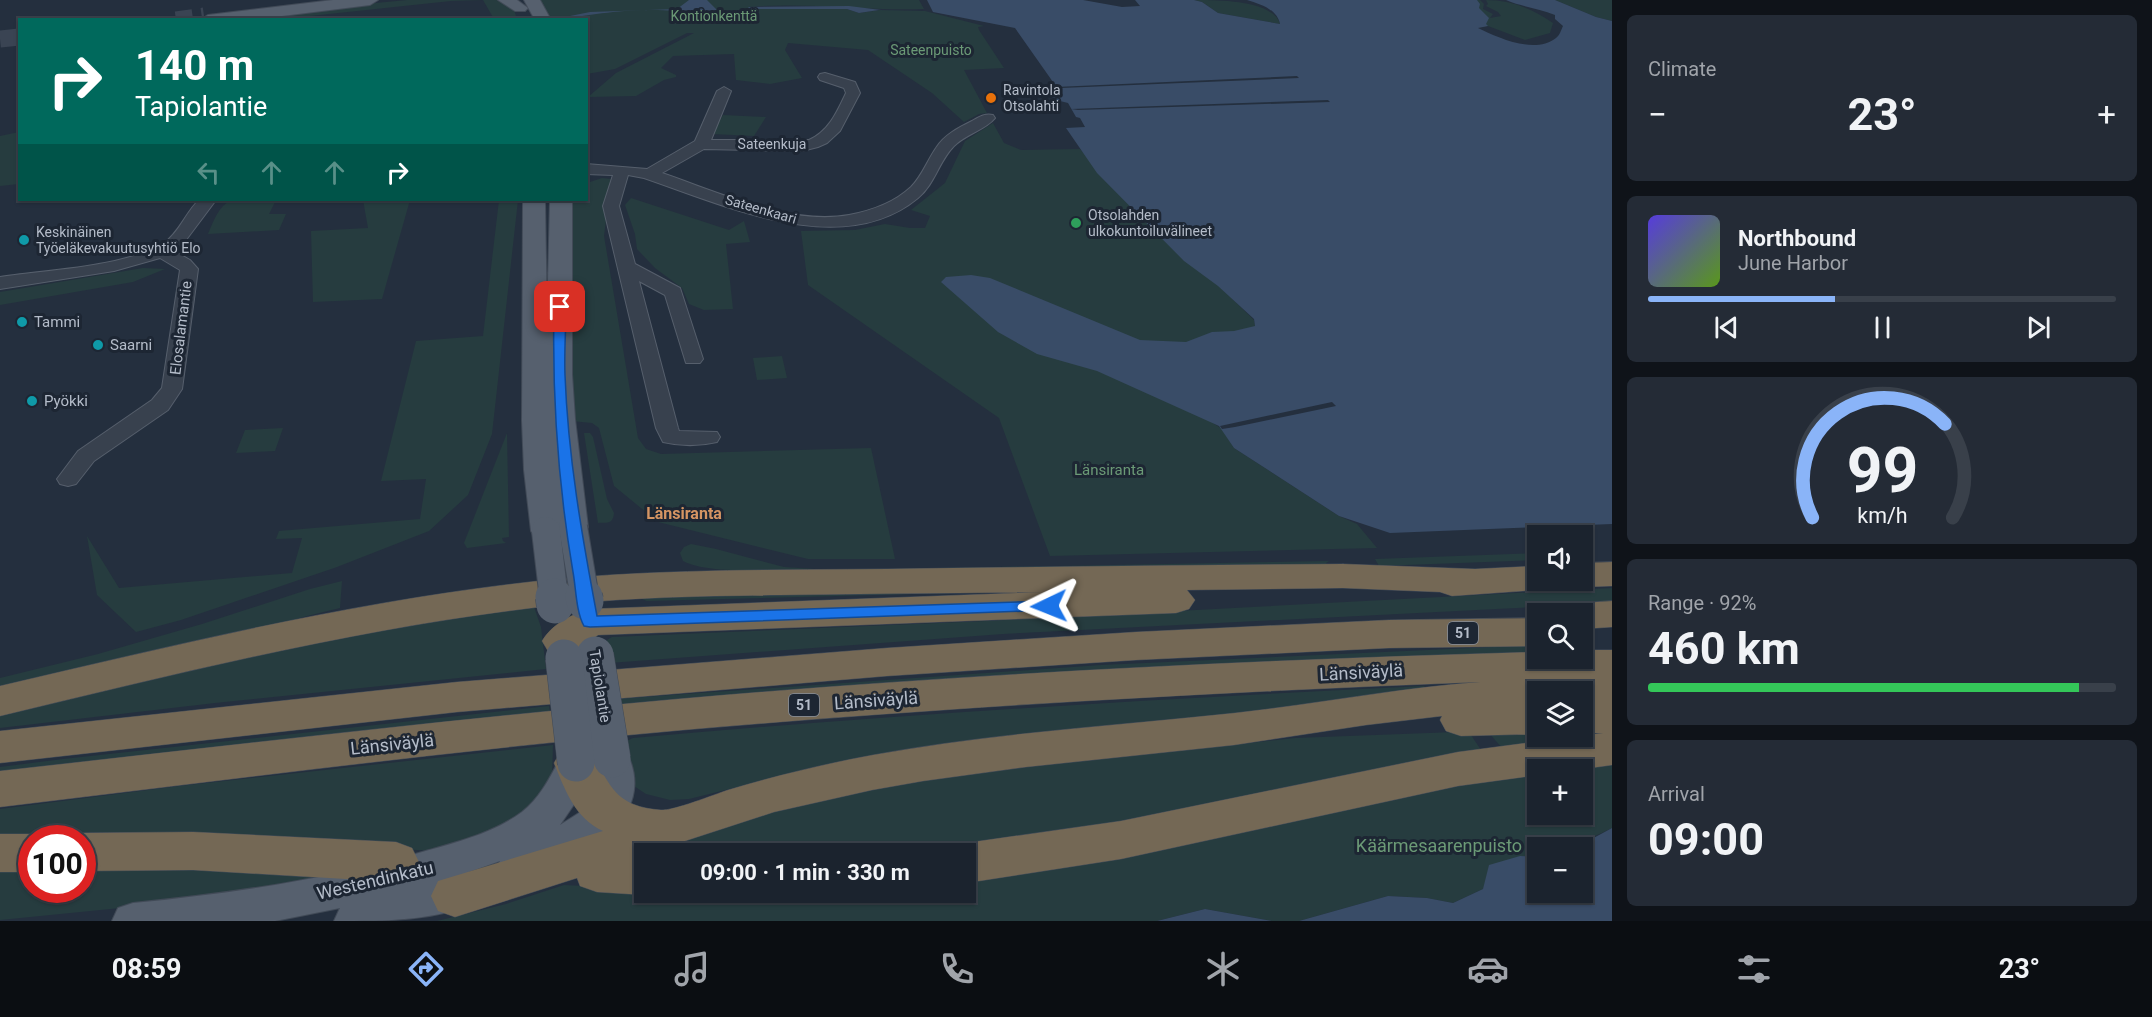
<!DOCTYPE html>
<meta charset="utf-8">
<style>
body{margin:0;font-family:Roboto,sans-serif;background:#242b36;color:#f1f3f6;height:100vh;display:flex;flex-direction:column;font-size:22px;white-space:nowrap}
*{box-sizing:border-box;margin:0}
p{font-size:20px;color:#a0a4aa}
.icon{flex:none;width:33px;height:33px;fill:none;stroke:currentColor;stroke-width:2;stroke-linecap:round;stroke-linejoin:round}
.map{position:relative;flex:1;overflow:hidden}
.drawer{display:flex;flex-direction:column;gap:15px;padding:15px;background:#0f1319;width:540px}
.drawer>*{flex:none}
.top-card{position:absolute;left:18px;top:18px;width:570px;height:183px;border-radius:0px;box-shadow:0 2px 4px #0004,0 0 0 2px #39404a;background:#00695c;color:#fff;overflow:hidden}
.fabs{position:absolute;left:1527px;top:525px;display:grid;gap:12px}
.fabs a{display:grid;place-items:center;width:66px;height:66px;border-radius:0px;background:#1b232e;box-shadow:0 2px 4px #0004,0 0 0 2px #39404a;font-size:30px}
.speed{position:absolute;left:18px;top:825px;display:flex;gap:12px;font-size:30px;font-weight:700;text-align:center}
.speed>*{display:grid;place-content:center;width:78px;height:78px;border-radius:50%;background:#1b232e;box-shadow:0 2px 4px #0004,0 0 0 2px #39404a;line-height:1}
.speed .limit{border:9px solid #d22;background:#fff;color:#111}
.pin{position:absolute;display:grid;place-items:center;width:51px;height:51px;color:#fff;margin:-26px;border-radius:12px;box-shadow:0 3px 9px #0006}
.me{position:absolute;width:66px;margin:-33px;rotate:268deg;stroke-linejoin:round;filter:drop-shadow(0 0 4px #0008)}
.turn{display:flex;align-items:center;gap:21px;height:126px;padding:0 18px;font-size:27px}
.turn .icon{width:78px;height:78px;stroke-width:2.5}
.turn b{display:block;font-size:42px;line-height:51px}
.lanes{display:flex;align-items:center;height:57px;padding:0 18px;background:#0003;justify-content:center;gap:30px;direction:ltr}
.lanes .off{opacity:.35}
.big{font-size:45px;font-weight:700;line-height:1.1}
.drawer .card{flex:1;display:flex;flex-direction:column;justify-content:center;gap:9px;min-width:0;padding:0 21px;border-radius:9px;background:#242b36}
.drawer .dial{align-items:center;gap:0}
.dial svg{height:156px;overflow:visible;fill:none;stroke:#39404a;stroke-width:7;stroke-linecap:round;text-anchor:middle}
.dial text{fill:#f1f3f6;stroke:none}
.song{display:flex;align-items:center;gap:18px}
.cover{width:72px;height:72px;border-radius:9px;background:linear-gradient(135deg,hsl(250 70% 55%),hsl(90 70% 35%))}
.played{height:6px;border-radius:3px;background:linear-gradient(90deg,#8ab4f8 40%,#39404a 40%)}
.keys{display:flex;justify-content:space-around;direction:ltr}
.heat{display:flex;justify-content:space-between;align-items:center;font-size:33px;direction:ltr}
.charge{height:9px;border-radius:4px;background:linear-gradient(90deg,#34c759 92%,#39404a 0)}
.trip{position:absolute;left:634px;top:843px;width:342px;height:60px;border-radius:0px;background:#1b232e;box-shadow:0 2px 4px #0004,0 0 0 2px #39404a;font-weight:700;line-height:60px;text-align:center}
.tab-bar{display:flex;height:96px;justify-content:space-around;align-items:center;background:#0b0e12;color:#a0a4aa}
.tab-bar .icon{width:42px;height:42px}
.tab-bar .active{color:#8ab4f8}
.tab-bar b{font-size:27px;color:#f1f3f6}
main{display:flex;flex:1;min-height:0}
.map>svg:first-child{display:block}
.green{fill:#263c3f}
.water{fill:#394c67}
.pier{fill:#242f3e}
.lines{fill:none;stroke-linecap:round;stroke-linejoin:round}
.major-tunnel{stroke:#3a4453;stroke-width:17;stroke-dasharray:17 9;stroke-linecap:butt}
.minor-casing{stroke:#565f6c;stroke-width:2}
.major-casing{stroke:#414a57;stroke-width:2}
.highway-casing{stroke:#434c59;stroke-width:1}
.minor{fill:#38414e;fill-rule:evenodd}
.major{fill:#56606e;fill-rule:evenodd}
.highway{fill:#746855;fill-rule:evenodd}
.major-bridge-far1-casing{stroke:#414a57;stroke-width:30;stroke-linecap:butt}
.major-bridge-casing{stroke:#414a57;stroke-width:38;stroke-linecap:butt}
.major-bridge-far1{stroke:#56606e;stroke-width:28}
.major-bridge{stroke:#56606e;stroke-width:37}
.route{fill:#1a73e8;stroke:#114b97;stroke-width:1.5}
.food-dot{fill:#e8710a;stroke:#1d2633;stroke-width:2}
.leisure-dot{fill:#2e9e5b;stroke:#1d2633;stroke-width:2}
.culture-dot{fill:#0f9aa8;stroke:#1d2633;stroke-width:2}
.labels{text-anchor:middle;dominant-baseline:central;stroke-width:6;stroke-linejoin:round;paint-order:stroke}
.far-park-label{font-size:14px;fill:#6b9a76;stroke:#1d2633}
.far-poi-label{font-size:14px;fill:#b4bcc9;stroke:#1d2633;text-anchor:start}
.far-street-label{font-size:14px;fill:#b4bcc9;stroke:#1d2633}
.shield{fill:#1d2633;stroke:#878f9c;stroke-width:1.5}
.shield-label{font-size:14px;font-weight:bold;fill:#b4bcc9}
.poi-label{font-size:15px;fill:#b4bcc9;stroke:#1d2633;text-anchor:start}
.street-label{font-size:15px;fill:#b4bcc9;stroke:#1d2633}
.park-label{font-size:15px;fill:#6b9a76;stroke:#1d2633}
.neighbourhood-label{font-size:16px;font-weight:bold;fill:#d59563;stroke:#1d2633}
.near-street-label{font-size:18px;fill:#b4bcc9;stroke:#1d2633}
.near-park-label{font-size:18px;fill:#6b9a76;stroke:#1d2633}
</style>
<main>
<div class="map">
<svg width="1612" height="921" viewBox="0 0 1612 921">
<rect width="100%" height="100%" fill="#242f3e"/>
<g class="green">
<polygon points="407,0 498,0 514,10 517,19 494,19 483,0 451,1 291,18 290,15 324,8"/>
<path d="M 538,0 L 919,0 L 924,9 C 865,11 807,2 748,7 L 847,9 L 859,13 L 880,10 L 925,11 L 984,26 L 978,27 L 979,30 L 1004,68 L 964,70 L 987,113 L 979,114 L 964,122 L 932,93 L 868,50 L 788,43 L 785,50 L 802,78 L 770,84 L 736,80 L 734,54 L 673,56 L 661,68 L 676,75 L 676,77 L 664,80 L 636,96 L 588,97 L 616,73 L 694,33 L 687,33 L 615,69 L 587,74 L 586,20 L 549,19 Z"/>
<path d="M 1194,0 C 1218,0 1273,0 1280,24 L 1218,13 L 1202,2 Z"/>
<path d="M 1476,0 L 1480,0 L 1484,4 L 1483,9 L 1493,14 L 1490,18 L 1501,16 L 1498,12 L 1486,6 L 1488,4 L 1486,0 C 1511,0 1533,9 1553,23 L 1550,33 L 1525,40 L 1488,26 L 1481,27 Z"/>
<polygon points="1555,0 1612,0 1612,21 1596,17"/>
<polygon points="723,115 766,117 754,136 712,134"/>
<polygon points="993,123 1004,143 1021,150 1080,149 1254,320 1255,326 1210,421 1222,429 1234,448 1339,516 1357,524 1377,548 1050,556 999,418 808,285 801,231 855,230 885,224 910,228 925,228 930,216 911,210 945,183 965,141"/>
<polygon points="19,132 19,184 0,186 0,136"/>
<polygon points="602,178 611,179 604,236 638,438 646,449 661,454 871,448 895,559 808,559 658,522 614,486 599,428 592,423 571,421 572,273 567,223 568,200 586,200 587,183"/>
<polygon points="631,198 729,230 744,221 750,242 726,244 733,309 704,310 689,304 682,288 655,268 637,249 635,234 625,205"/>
<path d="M 231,200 L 276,200 L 269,214 L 286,214 L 279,230 L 208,234 C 214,220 218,207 231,200 Z"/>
<polygon points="363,200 410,200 382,299 313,302 311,231 368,228"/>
<polygon points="499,200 518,200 492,434 468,495 429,531 337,567 181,620 136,632 97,595 87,536 119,588 292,573 302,538 276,539 279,531 420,519 426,479 381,481 416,341 483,336"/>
<polygon points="143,268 165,269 133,282 0,305 0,292"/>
<polygon points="782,356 787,378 757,380 753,358"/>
<polygon points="283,428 275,451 236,453 245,430"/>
<polygon points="507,433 509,537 502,538 503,541 506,543 467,548 464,543"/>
<path d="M 584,433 L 590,433 L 593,437 L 607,499 L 614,513 C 613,526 605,522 598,523 Z"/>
<path d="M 691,544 L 716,549 L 784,567 L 830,570 L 1329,561 L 1326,563 L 1328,567 L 761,571 C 738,570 702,571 683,561 L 680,553 L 684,547 Z"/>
<polygon points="1538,553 1537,560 1379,566 1375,559"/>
<polygon points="342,581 340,608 307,616 230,639 0,692 0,678 98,654 202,624 310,589"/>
<polygon points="1612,588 1612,603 1003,634 609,663 607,640 612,637 986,621"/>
<polygon points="1031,591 647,601 634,596 534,607 541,627 546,669 215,703 0,728 0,709 284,641 623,593"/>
<polygon points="1537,645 1537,653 616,707 615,699 1101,665"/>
<path d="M 1424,686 L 1432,693 L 795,773 L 689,799 L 670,800 L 646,794 L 634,786 L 628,772 L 622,743 L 633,738 C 896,714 1160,699 1424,686 Z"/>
<polygon points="549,706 550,713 0,774 0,767 63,759"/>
<polygon points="1534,731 1546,745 1503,749 1488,732"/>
<polygon points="1456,732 1469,732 1483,753 959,853 647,854 714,829 775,810 877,788 973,773 1295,738"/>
<polygon points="553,745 552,779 546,794 508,826 437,851 196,839 0,840 0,809 179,786"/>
<path d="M 1612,763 L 1612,828 C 1587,841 1565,847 1538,848 L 1537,857 L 1520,856 L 1483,889 L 1453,903 L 1427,898 L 1388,896 L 1299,921 L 1272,921 L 1205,909 L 1157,921 L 437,921 L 506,904 L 564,885 L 645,889 L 645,892 L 966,892 L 966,879 L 1458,786 L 1537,773 L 1538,814 L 1582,814 L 1582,770 L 1563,769 Z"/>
<polygon points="0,863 31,863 32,890 82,890 83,863 359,871 200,900 0,920"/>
</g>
<g class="water">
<path d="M 689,0 L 707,0 L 717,10 C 697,20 692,13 673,11 C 643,8 595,13 567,19 L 565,17 L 590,12 L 677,9 Z"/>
<path d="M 927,0 L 1083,0 L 1122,7 L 1140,6 L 1135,0 L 1194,0 L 1202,2 L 1218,13 L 1280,24 C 1277,9 1260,4 1247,0 L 1477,0 L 1480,4 L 1479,8 L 1489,18 L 1486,24 L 1488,26 L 1478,28 C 1497,37 1534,55 1556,38 C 1560,35 1561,30 1563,26 L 1555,19 L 1555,15 C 1539,8 1522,7 1506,0 L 1555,0 L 1596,17 L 1612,21 L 1612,524 L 1390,533 L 1339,516 L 1234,448 L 1219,426 L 1097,371 L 1037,354 L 998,332 L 941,282 L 946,277 L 971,275 L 990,278 L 1140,340 L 1186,342 L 1212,332 L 1234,331 L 1255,326 L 1254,319 L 1218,286 L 1184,261 L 1097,173 L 1066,128 L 1085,127 L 1080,118 L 1076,117 L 1068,103 L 1052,99 L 1051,97 L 1058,96 L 1060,92 L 1015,28 L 933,12 Z"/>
<polygon points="849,6 881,10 925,11 879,10 859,13 847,9 750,9 748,7"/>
<polygon points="1612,828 1612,921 1299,921 1388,896 1427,898 1453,903 1483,889 1489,865 1520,856 1537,857 1538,892 1582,892 1582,848 1560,847 1588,841"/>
<polygon points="1205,909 1272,921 1157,921"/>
</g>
<g class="pier">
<polygon points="1297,76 1299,78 1061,88 1056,87"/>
<polygon points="1328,100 1330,102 1078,110 1071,109"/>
<polygon points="1332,402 1336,406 1235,427 1222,429 1220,426"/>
</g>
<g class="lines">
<g class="major-tunnel">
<polyline points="176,20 204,16"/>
<polyline points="0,39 20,37"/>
</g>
<defs>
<g id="minor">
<path d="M 825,73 L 855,82 L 860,93 L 840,131 L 827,143 L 818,147 L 802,151 L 704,149 L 662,173 C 718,192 790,226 849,215 C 871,211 895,202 911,187 C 922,176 927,161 936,148 C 944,135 958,128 972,121 C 979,117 985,113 993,115 L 995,118 C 985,130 966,134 954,146 C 939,161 935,184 918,198 C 842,261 724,205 644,178 L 628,175 L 619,206 L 635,264 L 680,288 L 703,359 L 700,363 L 686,363 L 665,295 L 639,281 L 678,428 L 679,431 L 717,432 L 720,437 L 717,442 C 700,446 680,446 663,442 L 656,428 L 603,206 L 613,175 L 586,174 L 586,164 L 647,169 L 695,141 L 717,91 L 724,87 L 731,91 L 711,140 L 809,140 C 829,131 837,112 846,93 L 844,88 L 820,80 L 818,77 L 820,74 Z"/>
<path d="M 199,200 L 216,200 L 183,244 L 174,251 L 190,260 L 198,269 L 182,389 L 168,410 L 94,461 L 76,484 L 68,486 L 60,484 L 57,479 L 78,451 L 152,400 L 162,388 L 180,270 L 160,258 L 114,271 L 0,289 L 0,277 C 45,270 126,267 164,243 C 179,233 186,212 199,200 Z"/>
</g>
<g id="major">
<polygon points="333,0 378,0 370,5 250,20 200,20 208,15"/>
<polygon points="498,0 517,0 528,8 525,11 515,11"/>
<polygon points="524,0 540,0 551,20 535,20"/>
<polygon points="523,200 545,200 547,321 550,200 572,200 572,374 575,419 588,527 584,534 573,537 561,532 557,538 546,541 535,538 531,531 524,470 522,421"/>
<path d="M 612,744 L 625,749 C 664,822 573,862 518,881 L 504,876 L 498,864 L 500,861 L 469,872 L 483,877 L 489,889 L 483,901 C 434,921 388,921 334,921 L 340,908 L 275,921 L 112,921 L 118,908 L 133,903 C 233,893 333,879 429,850 C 461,841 495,832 522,812 C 542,796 551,775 563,753 L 576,748 L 589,753 L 594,762 L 599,749 ZM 594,764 L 597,782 L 595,798 L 582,811 L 560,825 L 577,800 Z"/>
</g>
<g id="highway">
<polygon points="1612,562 1612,586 1582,587 1569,584 1567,580 1582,580 1582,563"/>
<path d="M 1343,564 L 1475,569 L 1538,566 L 1538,580 L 1555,580 L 1551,587 L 1538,590 L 1452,596 L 1440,592 L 1343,588 L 1187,590 L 1195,600 L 1189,609 L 1176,613 L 598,635 C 580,648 571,658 548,651 L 542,641 C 552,624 572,614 590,609 L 1044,592 C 956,593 868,594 779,595 C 708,596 637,597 567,604 C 374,624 188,671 0,716 L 0,686 C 188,642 375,596 568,578 C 674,569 781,570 887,569 C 1039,567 1191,565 1343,564 Z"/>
<polygon points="1612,601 1612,627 1582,629 1582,614 1564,614 1569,607 1582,603"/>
<polygon points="1538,618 1538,646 1389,648 1136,660 887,676 457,712 0,763 0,731 457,682 887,648 1136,632 1389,620"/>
<path d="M 1582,650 L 1612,650 L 1612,765 L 1576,770 L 1538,770 L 1538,775 L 1458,786 L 1121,859 L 966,883 L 966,854 L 947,854 L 950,849 L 966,843 L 1121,821 L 1458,752 L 1603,733 L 1582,733 L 1582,692 L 1538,692 L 1538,734 L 1461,736 L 1446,731 L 1440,720 L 1442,716 L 1366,725 L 1234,745 L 1026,767 L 923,781 L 872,790 L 774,812 L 645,854 L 645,892 L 652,892 L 645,895 L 597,892 L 580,886 L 577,878 L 455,917 L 438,911 L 431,896 L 438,881 L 603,831 C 575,818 565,790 554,763 L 561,751 L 576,746 L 591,751 C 610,786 616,807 661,810 C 673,811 713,795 728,790 C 775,776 824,764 873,755 C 993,733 1114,726 1235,713 C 1317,704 1398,688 1480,682 C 1214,692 948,707 683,730 C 455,750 227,780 0,807 L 0,771 C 226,746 452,719 678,699 C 964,674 1251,660 1538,652 L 1538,658 L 1582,658 ZM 1543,680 L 1563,680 L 1559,681 L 1555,688 L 1552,683 Z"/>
<polygon points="193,832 396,842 412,848 419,862 412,876 396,882 193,870 82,871 82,838 66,838 82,833"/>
<polygon points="0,834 32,834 46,838 32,838 32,872 0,872"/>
</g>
</defs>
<use href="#minor" class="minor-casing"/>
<use href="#major" class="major-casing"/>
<use href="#highway" class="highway-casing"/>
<use href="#minor" class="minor"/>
<use href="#major" class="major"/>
<use href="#highway" class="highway"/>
<defs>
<g id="major-bridge-far1">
<polyline points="573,527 585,599"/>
<polyline points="546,531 554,599"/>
</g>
<g id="major-bridge">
<polyline points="554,597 555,605"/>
<polyline points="584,597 585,601"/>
<polyline points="595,655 612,759"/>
<polyline points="564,658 576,763"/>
</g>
</defs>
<use href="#major-bridge-far1" class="major-bridge-far1-casing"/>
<use href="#major-bridge" class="major-bridge-casing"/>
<use href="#major-bridge-far1" class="major-bridge-far1"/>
<use href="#major-bridge" class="major-bridge"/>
</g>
<path class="route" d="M 560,303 L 566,307 C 566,330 564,353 565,375 C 568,457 582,536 597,616 L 1049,601 L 1055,602 L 1057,606 L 1055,610 L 590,627 L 584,626 C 576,612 576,588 573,572 C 558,484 552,396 554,307 Z"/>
<circle class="food-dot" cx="991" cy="98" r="6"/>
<circle class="leisure-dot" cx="1076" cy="223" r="6"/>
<g class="culture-dot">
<circle cx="24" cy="240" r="6"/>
<circle cx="22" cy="322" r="6"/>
<circle cx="98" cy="345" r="6"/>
<circle cx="32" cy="401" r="6"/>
</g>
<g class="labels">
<g class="far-park-label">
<text x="714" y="16">Kontionkenttä</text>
<text x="931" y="50">Sateenpuisto</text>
</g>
<g class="far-poi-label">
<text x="1003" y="90">Ravintola<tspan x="1003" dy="16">Otsolahti</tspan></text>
<text x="1088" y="215">Otsolahden<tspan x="1088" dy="16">ulkokuntoiluvälineet</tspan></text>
<text x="36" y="232">Keskinäinen<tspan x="36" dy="16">Työeläkevakuutusyhtiö Elo</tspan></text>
</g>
<g class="far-street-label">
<text x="772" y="144">Sateenkuja</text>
<text transform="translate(761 209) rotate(16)">Sateenkaari</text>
</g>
<g class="shield">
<rect x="1448" y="622" width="30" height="22" rx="4.5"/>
<rect x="789" y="694" width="30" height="22" rx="4.5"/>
</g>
<g class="shield-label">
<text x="1463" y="633">51</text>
<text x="804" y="705">51</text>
</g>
<g class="poi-label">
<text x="34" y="322">Tammi</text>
<text x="110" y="345">Saarni</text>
<text x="44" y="401">Pyökki</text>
</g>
<g class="street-label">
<text transform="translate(181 328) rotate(-83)">Elosalamantie</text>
<text transform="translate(600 686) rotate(81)">Tapiolantie</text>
</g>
<g class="park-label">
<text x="1109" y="470">Länsiranta</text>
</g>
<g class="neighbourhood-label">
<text x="684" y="513">Länsiranta</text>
</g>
<g class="near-street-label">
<text transform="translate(1361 672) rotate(-3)">Länsiväylä</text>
<text transform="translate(876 700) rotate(-4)">Länsiväylä</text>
<text transform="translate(392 744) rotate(-6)">Länsiväylä</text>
<text transform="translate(375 880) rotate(-13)">Westendinkatu</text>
</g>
<g class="near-park-label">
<text x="1439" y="845">Käärmesaarenpuisto</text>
</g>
</g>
</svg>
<div class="fabs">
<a><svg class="icon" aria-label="sound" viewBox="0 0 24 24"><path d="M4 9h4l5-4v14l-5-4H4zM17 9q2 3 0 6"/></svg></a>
<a><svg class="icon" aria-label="search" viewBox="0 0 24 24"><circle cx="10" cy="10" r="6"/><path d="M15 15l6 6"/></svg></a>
<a><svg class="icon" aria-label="layers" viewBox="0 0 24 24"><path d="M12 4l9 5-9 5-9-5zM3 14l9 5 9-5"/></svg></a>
<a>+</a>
<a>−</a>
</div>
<div class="speed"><div class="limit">100</div></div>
<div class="pin" style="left:560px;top:307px;background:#d93025"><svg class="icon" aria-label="arrive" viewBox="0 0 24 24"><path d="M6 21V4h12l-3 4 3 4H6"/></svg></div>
<svg class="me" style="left:1049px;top:606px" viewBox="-20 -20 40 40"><path d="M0-17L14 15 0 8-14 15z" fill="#1a73e8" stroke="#fff" stroke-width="4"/></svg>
<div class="trip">09:00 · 1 min · 330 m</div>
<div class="top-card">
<div class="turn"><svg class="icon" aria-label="right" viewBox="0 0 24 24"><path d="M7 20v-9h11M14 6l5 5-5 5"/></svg><div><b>140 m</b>Tapiolantie</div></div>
<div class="lanes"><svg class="icon off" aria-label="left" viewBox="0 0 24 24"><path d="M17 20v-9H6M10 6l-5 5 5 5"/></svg><svg class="icon off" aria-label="ahead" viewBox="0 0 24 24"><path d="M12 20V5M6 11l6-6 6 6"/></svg><svg class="icon off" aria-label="ahead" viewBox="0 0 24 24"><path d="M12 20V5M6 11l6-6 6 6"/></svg><svg class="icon" aria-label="right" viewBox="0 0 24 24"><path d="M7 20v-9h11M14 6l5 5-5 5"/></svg></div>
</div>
</div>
<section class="drawer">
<div class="card"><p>Climate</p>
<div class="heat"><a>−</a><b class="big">23°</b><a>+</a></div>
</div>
<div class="card">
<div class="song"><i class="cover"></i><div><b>Northbound</b><p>June Harbor</p></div></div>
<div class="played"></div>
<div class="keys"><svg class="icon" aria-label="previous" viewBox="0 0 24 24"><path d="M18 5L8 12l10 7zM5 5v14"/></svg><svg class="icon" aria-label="pause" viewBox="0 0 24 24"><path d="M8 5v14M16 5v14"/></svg><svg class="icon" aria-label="next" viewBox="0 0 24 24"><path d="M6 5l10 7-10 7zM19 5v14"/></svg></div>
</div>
<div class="card dial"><svg viewBox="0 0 100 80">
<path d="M14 69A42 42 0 1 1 86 69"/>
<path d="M14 69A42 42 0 0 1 82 21" stroke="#8ab4f8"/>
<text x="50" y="56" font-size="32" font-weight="700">99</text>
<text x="50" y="72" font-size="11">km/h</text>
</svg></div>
<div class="card"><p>Range · 92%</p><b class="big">460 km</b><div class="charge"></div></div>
<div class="card"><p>Arrival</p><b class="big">09:00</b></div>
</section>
</main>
<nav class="tab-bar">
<b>08:59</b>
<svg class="icon active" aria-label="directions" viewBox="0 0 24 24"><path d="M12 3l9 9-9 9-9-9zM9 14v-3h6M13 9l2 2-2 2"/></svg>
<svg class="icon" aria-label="music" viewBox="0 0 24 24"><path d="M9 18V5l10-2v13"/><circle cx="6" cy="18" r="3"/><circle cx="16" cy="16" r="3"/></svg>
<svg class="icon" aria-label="phone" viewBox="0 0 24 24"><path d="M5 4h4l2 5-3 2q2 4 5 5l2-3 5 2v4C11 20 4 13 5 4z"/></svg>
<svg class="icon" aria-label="climate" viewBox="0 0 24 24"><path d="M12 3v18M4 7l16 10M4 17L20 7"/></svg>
<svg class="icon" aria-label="car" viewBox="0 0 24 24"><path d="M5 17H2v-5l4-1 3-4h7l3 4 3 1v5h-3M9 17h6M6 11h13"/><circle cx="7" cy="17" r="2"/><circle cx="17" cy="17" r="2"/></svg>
<svg class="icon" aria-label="filters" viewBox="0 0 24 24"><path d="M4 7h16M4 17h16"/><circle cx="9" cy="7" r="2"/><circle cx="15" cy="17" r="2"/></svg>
<b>23°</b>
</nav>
